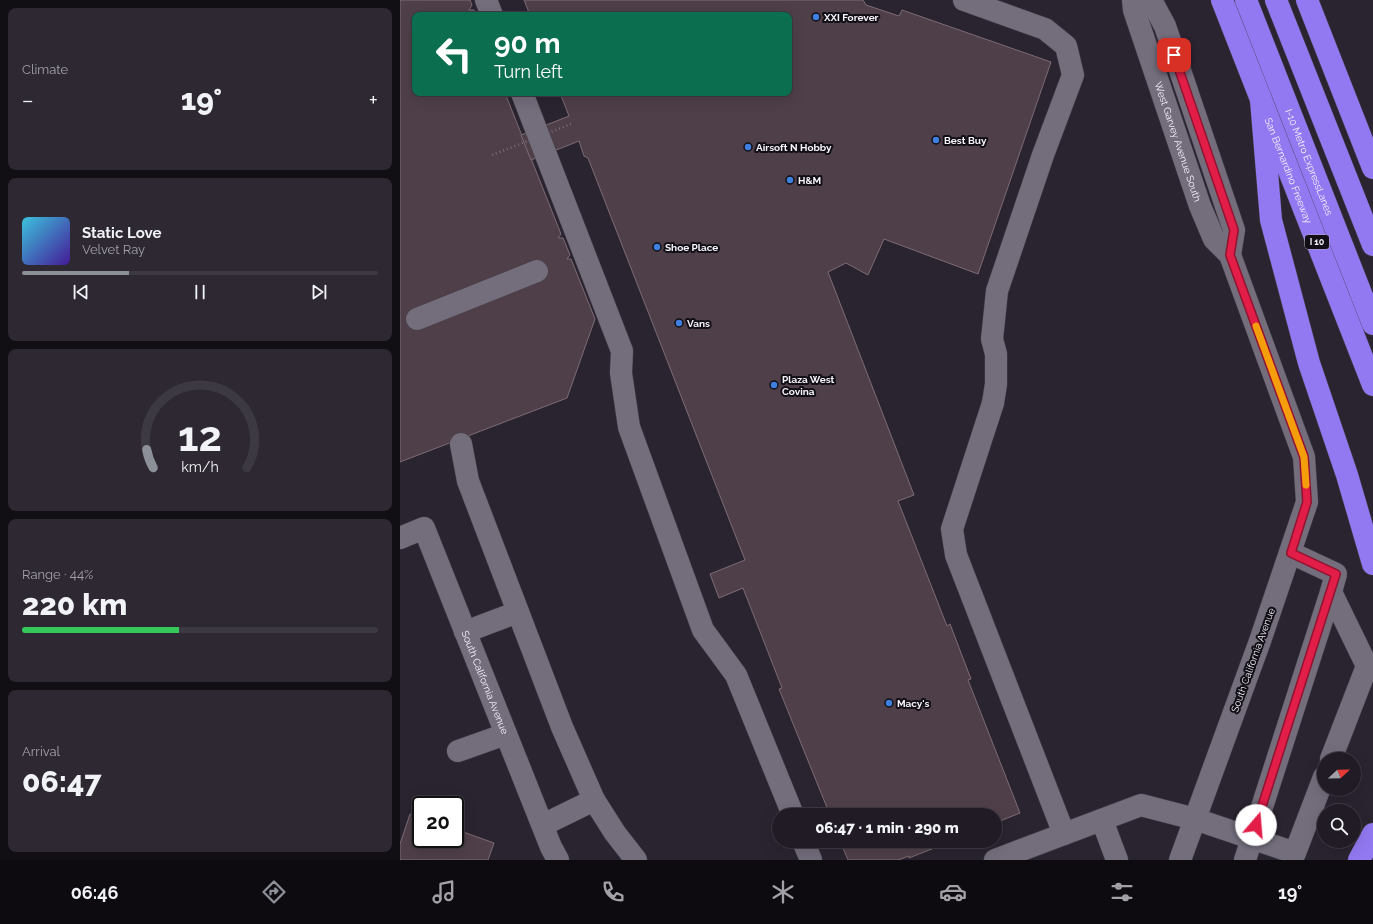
<!DOCTYPE html>
<meta charset="utf-8">
<style>
body{margin:0;font-family:Raleway,sans-serif;background:#2d2832;color:#f1f3f6;height:100vh;display:flex;flex-direction:column;font-size:15px;white-space:nowrap}
*{box-sizing:border-box;margin:0}
p{font-size:13px;color:#a2a1a7}
.icon{flex:none;width:22px;height:22px;fill:none;stroke:currentColor;stroke-width:2;stroke-linecap:round;stroke-linejoin:round}
.map{position:relative;flex:1;overflow:hidden}
.sheet{display:flex;flex-direction:column;gap:8px;padding:8px;background:#120f14;width:400px}
.sheet>*{flex:none}
.guide{position:absolute;left:12px;top:12px;width:380px;height:84px;border-radius:8px;box-shadow:0 4px 16px #0002,0 0 0 1px #3d3942;background:#0b6e4f;color:#fff;overflow:hidden}
.needle{width:26px;rotate:68deg}
.tools{position:absolute;left:917px;top:752px;display:grid;gap:8px}
.tools a{display:grid;place-items:center;width:44px;height:44px;border-radius:50%;background:#201b25;box-shadow:0 4px 16px #0002,0 0 0 1px #3d3942;font-size:20px}
.speed{position:absolute;left:12px;top:796px;display:flex;gap:8px;font-size:20px;font-weight:700;text-align:center}
.speed>*{display:grid;place-content:center;width:52px;height:52px;border-radius:50%;background:#201b25;box-shadow:0 4px 16px #0002,0 0 0 1px #3d3942;line-height:1}
.speed .limit{border:2px solid #111;border-radius:6px;background:#fff;color:#111}
.pin{position:absolute;display:grid;place-items:center;width:34px;height:34px;color:#fff;margin:-17px;border-radius:8px;box-shadow:0 2px 6px #0006}
.me{position:absolute;width:44px;margin:-22px;rotate:18deg;stroke-linejoin:round;filter:drop-shadow(0 0 3px #0008)}
.turn{display:flex;align-items:center;gap:14px;height:84px;padding:0 16px;font-size:18px}
.turn .icon{width:52px;height:52px;stroke-width:2.5}
.turn b{display:block;font-size:28px;line-height:34px}
.big{font-size:30px;font-weight:800;line-height:1.1}
.sheet .card{flex:1;display:flex;flex-direction:column;justify-content:center;gap:6px;min-width:0;padding:0 14px;border-radius:8px;background:#2d2832}
.sheet .dial{align-items:center;gap:0}
.dial svg{height:104px;overflow:visible;fill:none;stroke:#3d3942;stroke-width:7;stroke-linecap:round;text-anchor:middle}
.dial text{fill:#f1f3f6;stroke:none}
.song{display:flex;align-items:center;gap:12px}
.cover{width:48px;height:48px;border-radius:6px;background:linear-gradient(135deg,hsl(190 70% 55%),hsl(260 70% 35%))}
.played{height:4px;border-radius:2px;background:linear-gradient(90deg,#8c9099 30%,#3d3942 30%)}
.keys{display:flex;justify-content:space-around;direction:ltr}
.heat{display:flex;justify-content:space-between;align-items:center;font-size:22px;direction:ltr}
.charge{height:6px;border-radius:3px;background:linear-gradient(90deg,#34c759 44%,#3d3942 0)}
.trip{position:absolute;left:372px;top:808px;width:230px;height:40px;border-radius:20px;background:#201b25;box-shadow:0 4px 16px #0002,0 0 0 1px #3d3942;font-weight:800;line-height:40px;text-align:center}
.menu{display:flex;height:64px;justify-content:space-around;align-items:center;background:#0d0b0f;color:#a2a1a7}
.menu .icon{width:28px;height:28px}
.menu .on{color:#8c9099}
.menu b{font-size:18px;color:#f1f3f6}
main{display:flex;flex:1;min-height:0}
.map>svg:first-child{display:block}
.building{fill:#4f3f48;stroke:#7d6c75}
.lines{fill:none;stroke-linecap:round;stroke-linejoin:round}
.minor-casing{stroke:#45404b;stroke-width:23}
.highway-casing{stroke:#45404b;stroke-width:23}
.minor{stroke:#736d7c;stroke-width:22}
.highway{stroke:#9278f1;stroke-width:22}
.path-bridge{stroke:#746f7a;stroke-width:2.5;stroke-dasharray:1 3;stroke-linecap:butt}
.route-casing{stroke:#92132f;stroke-width:10}
.route{stroke:#e11d48;stroke-width:7}
.slow{stroke:#f59e0b;stroke-width:7}
.shop-dot{fill:#3f7fe0;stroke:#110f15;stroke-width:1.5}
.labels{text-anchor:middle;dominant-baseline:central;stroke-width:4;stroke-linejoin:round;paint-order:stroke}
.shield{fill:#110f15;stroke:#b2afb7;stroke-width:1}
.shield-label{font-size:9px;font-weight:bold;fill:#f7f3fc}
.poi-label{font-size:10px;font-weight:bold;fill:#f7f3fc;stroke:#110f15;text-anchor:start}
.street-label{font-size:10px;fill:#f7f3fc;stroke:#110f15}
</style>
<main>
<section class="sheet">
<div class="card"><p>Climate</p>
<div class="heat"><a>−</a><b class="big">19°</b><a>+</a></div>
</div>
<div class="card">
<div class="song"><i class="cover"></i><div><b>Static Love</b><p>Velvet Ray</p></div></div>
<div class="played"></div>
<div class="keys"><svg class="icon" aria-label="previous" viewBox="0 0 24 24"><path d="M18 5L8 12l10 7zM5 5v14"/></svg><svg class="icon" aria-label="pause" viewBox="0 0 24 24"><path d="M8 5v14M16 5v14"/></svg><svg class="icon" aria-label="next" viewBox="0 0 24 24"><path d="M6 5l10 7-10 7zM19 5v14"/></svg></div>
</div>
<div class="card dial"><svg viewBox="0 0 100 80">
<path d="M14 69A42 42 0 1 1 86 69"/>
<path d="M14 69A42 42 0 0 1 9 55" stroke="#8c9099"/>
<text x="50" y="56" font-size="32" font-weight="700">12</text>
<text x="50" y="72" font-size="11">km/h</text>
</svg></div>
<div class="card"><p>Range · 44%</p><b class="big">220 km</b><div class="charge"></div></div>
<div class="card"><p>Arrival</p><b class="big">06:47</b></div>
</section>
<div class="map">
<svg width="973" height="860" viewBox="0 0 973 860">
<rect width="100%" height="100%" fill="#2a2431"/>
<g class="building">
<polygon points="0,0 70,0 72,5 69,10 74,10 76,15 15,15 15,93 105,93 161,234 158,238 163,238 170,255 167,259 171,259 195,319 167,398 0,462"/>
<polygon points="124,0 463,0 466,5 499,16 502,10 651,62 578,274 484,239 468,275 446,263 428,272 514,495 498,501 547,626 550,624 571,679 568,680 620,813 595,823 595,815 430,815 379,689 382,688 343,588 319,598 310,574 345,560 188,158 184,156 179,141 131,160 121,135 169,116 160,93 389,93 389,15 130,15"/>
<polygon points="10,814 21,818 21,839 55,839 55,829 94,843 88,860 0,860 0,844"/>
<polygon points="440,841 552,841 509,858 509,856 498,860 448,860"/>
</g>
<g class="lines">
<defs>
<g id="minor">
<polyline points="86,0 92,15"/>
<polyline points="564,0 645,29 666,46 673,75 643,155 597,291 592,339 596,354 596,384 593,403 552,529 556,555 664,834"/>
<path id="s1" d="M 733,0 L 734,10 L 800,206 L 814,239 L 830,255 L 904,457 L 907,502 L 860,641 L 780,860"/>
<polyline points="751,0 765,26 834,230 830,255"/>
<polyline points="122,93 222,351 221,373 229,427 303,630 336,675 393,815"/>
<polyline points="17,319 137,271"/>
<polyline points="61,444 68,481 162,727 194,800 215,833 236,860"/>
<path id="s2" d="M 0,538 L 24,528 L 151,847 L 158,860"/>
<polyline points="891,553 936,574 931,592"/>
<polyline points="65,632 118,612"/>
<polyline points="58,751 106,734"/>
<polyline points="702,820 717,860"/>
<polyline points="143,825 194,800"/>
<polyline points="403,841 411,860"/>
<polyline points="595,860 741,805 795,819 895,853 924,777"/>
<polyline points="845,860 931,592 967,666 931,759"/>
</g>
<g id="highway">
<path id="s3" d="M 822,0 L 973,385"/>
<path id="s4" d="M 846,0 L 973,324"/>
<polyline points="876,0 973,245"/>
<polyline points="907,0 973,168"/>
<polyline points="861,100 871,220 909,363 947,475 973,564"/>
<polyline points="959,860 973,834"/>
</g>
</defs>
<use href="#minor" class="minor-casing"/>
<use href="#highway" class="highway-casing"/>
<use href="#minor" class="minor"/>
<use href="#highway" class="highway"/>
<polyline class="path-bridge" points="92,155 171,124"/>
</g>
<g class="lines">
<defs>
<polyline id="route" points="774,55 834,230 830,255 904,457 907,502 891,553 936,574 856,825"/>
</defs>
<use href="#route" class="route-casing"/>
<use href="#route" class="route"/>
<polyline class="slow" points="856,326 904,457 906,485"/>
</g>
<g class="shop-dot">
<circle cx="416" cy="17" r="4"/>
<circle cx="536" cy="140" r="4"/>
<circle cx="348" cy="147" r="4"/>
<circle cx="390" cy="180" r="4"/>
<circle cx="257" cy="247" r="4"/>
<circle cx="279" cy="323" r="4"/>
<circle cx="374" cy="385" r="4"/>
<circle cx="489" cy="703" r="4"/>
</g>
<g class="labels">
<rect class="shield" x="905" y="235" width="24" height="14" rx="3"/>
<g class="shield-label">
<text x="917" y="242">I 10</text>
</g>
<g class="poi-label">
<text x="424" y="17">XXI Forever</text>
<text x="544" y="140">Best Buy</text>
<text x="356" y="147">Airsoft N Hobby</text>
<text x="398" y="180">H&amp;M</text>
<text x="265" y="247">Shoe Place</text>
<text x="287" y="323">Vans</text>
<text x="382" y="379">Plaza West<tspan x="382" dy="12">Covina</tspan></text>
<text x="497" y="703">Macy's</text>
</g>
<g class="street-label">
<text stroke="none"><textPath href="#s1" startOffset="149">West Garvey Avenue South</textPath></text>
<text stroke="none"><textPath href="#s4" startOffset="174">I-10 Metro ExpressLanes</textPath></text>
<text stroke="none"><textPath href="#s3" startOffset="183">San Bernardino Freeway</textPath></text>
<text transform="translate(853 660) rotate(-70)">South California Avenue</text>
<text stroke="none"><textPath href="#s2" startOffset="192">South California Avenue</textPath></text>
</g>
</g>
</svg>
<div class="tools">
<a><svg class="needle" viewBox="-14 -14 28 28"><path d="M0-13l5 13h-10z" fill="#e53935"/><path d="M0 13l5-13h-10z" fill="#a2a1a7"/></svg></a>
<a><svg class="icon" aria-label="search" viewBox="0 0 24 24"><circle cx="10" cy="10" r="6"/><path d="M15 15l6 6"/></svg></a>
</div>
<div class="speed"><div class="limit">20</div></div>
<div class="pin" style="left:774px;top:55px;background:#d93025"><svg class="icon" aria-label="arrive" viewBox="0 0 24 24"><path d="M6 21V4h12l-3 4 3 4H6"/></svg></div>
<svg class="me" style="left:856px;top:825px" viewBox="-20 -20 40 40"><circle r="19" fill="#fff"/><path d="M0-13L10 11 0 6-10 11z" fill="#e11d48"/></svg>
<div class="trip">06:47 · 1 min · 290 m</div>
<div class="guide">
<div class="turn"><svg class="icon" aria-label="left" viewBox="0 0 24 24"><path d="M17 20v-9H6M10 6l-5 5 5 5"/></svg><div><b>90 m</b>Turn left</div></div>
</div>
</div>
</main>
<nav class="menu">
<b>06:46</b>
<svg class="icon on" aria-label="directions" viewBox="0 0 24 24"><path d="M12 3l9 9-9 9-9-9zM9 14v-3h6M13 9l2 2-2 2"/></svg>
<svg class="icon" aria-label="music" viewBox="0 0 24 24"><path d="M9 18V5l10-2v13"/><circle cx="6" cy="18" r="3"/><circle cx="16" cy="16" r="3"/></svg>
<svg class="icon" aria-label="phone" viewBox="0 0 24 24"><path d="M5 4h4l2 5-3 2q2 4 5 5l2-3 5 2v4C11 20 4 13 5 4z"/></svg>
<svg class="icon" aria-label="climate" viewBox="0 0 24 24"><path d="M12 3v18M4 7l16 10M4 17L20 7"/></svg>
<svg class="icon" aria-label="car" viewBox="0 0 24 24"><path d="M5 17H2v-5l4-1 3-4h7l3 4 3 1v5h-3M9 17h6M6 11h13"/><circle cx="7" cy="17" r="2"/><circle cx="17" cy="17" r="2"/></svg>
<svg class="icon" aria-label="filters" viewBox="0 0 24 24"><path d="M4 7h16M4 17h16"/><circle cx="9" cy="7" r="2"/><circle cx="15" cy="17" r="2"/></svg>
<b>19°</b>
</nav>
